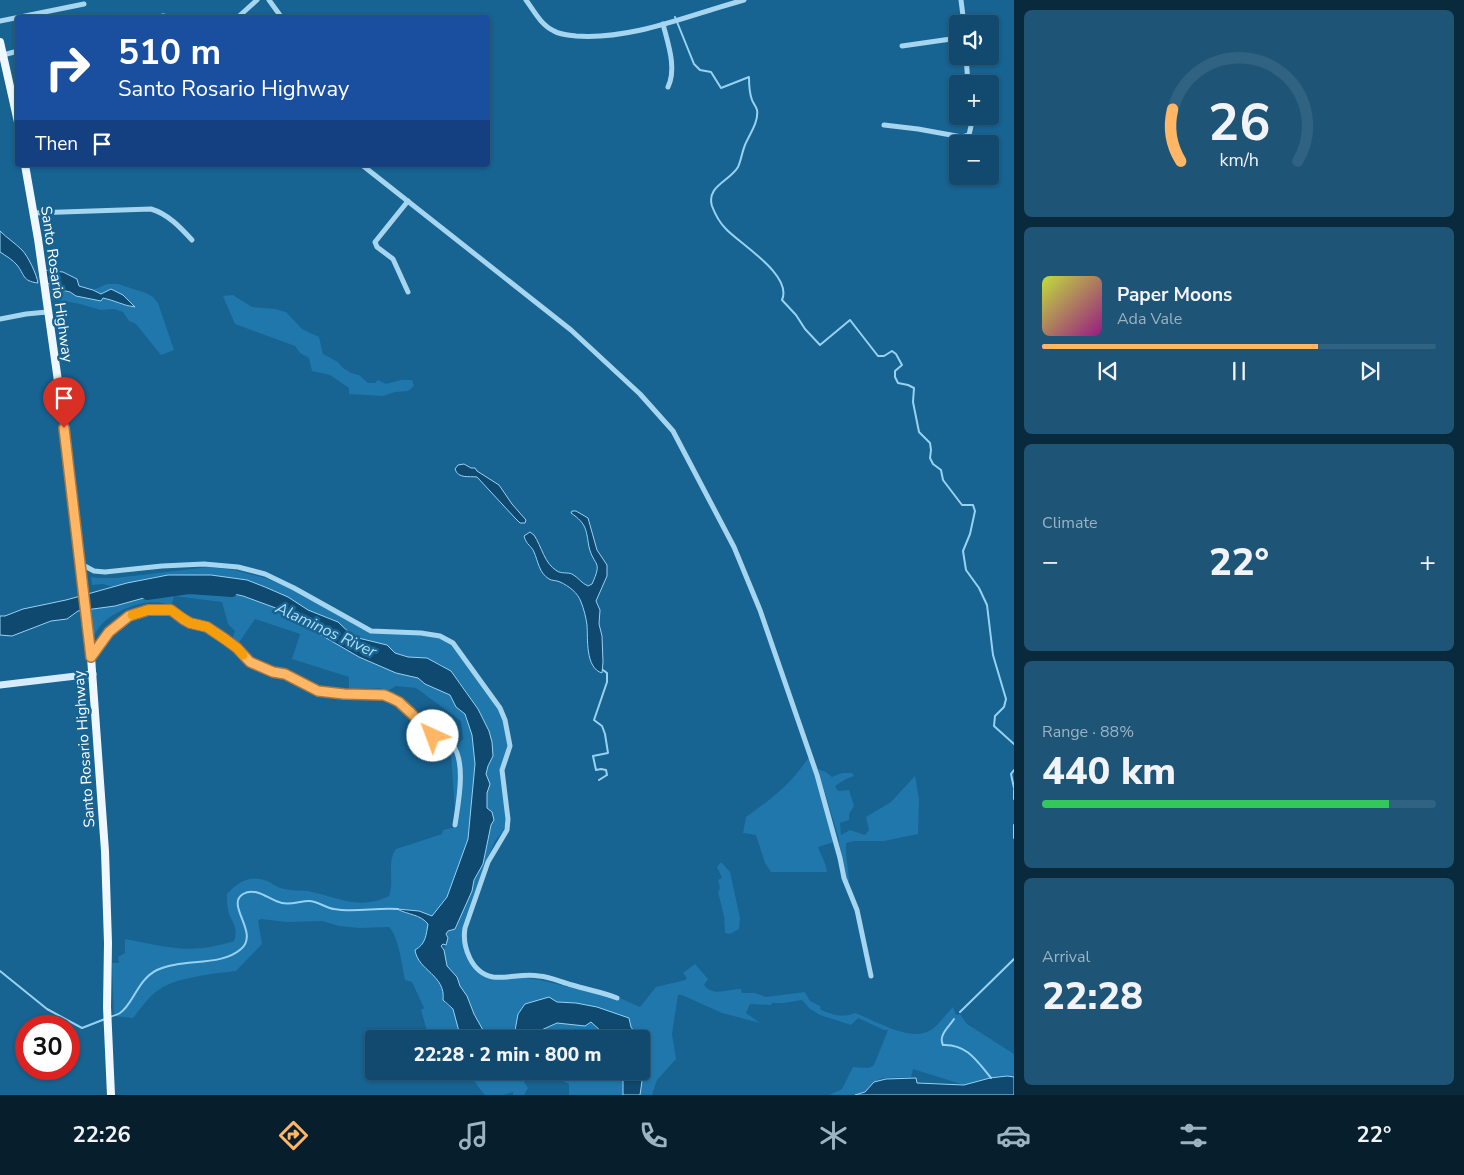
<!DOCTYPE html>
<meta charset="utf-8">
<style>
body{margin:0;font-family:"Nunito Sans",sans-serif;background:#1e5476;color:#f1f3f6;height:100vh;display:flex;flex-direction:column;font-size:19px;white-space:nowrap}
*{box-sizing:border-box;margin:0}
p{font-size:16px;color:#9cb3c2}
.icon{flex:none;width:28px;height:28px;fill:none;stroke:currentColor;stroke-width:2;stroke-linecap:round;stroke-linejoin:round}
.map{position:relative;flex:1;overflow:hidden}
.drawer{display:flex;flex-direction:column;gap:10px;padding:10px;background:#09293c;width:450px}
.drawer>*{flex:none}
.banner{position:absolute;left:15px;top:15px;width:475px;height:152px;border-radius:5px;box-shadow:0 1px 4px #0004,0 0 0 1px #306281;background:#1a4fa0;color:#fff;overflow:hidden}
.controls{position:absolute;left:949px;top:15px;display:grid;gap:10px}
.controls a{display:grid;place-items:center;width:50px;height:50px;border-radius:5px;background:#114a6e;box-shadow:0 1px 4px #0004,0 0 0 1px #306281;font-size:25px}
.speed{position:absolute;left:15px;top:1015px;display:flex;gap:10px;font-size:25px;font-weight:700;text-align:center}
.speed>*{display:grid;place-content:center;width:65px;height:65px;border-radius:50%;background:#114a6e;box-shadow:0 1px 4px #0004,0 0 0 1px #306281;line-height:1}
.speed .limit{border:8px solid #d22;background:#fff;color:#111}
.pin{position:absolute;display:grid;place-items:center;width:42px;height:42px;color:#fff;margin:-51px -21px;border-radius:50% 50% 50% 0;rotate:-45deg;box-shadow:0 0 5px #0007}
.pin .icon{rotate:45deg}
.me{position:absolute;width:55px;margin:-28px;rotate:317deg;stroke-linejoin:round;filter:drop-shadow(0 0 4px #0008)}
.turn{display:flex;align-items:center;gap:18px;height:105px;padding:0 20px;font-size:22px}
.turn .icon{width:65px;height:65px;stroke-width:2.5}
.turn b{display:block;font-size:35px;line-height:42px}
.then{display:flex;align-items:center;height:48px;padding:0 20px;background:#0003;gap:10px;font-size:19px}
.big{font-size:38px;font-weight:800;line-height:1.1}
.drawer .widget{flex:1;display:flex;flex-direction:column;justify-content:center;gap:8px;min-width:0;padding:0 18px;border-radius:8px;background:#1e5476}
.drawer .dial{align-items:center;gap:0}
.dial svg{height:130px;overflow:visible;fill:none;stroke:#306281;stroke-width:7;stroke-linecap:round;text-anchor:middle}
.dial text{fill:#f1f3f6;stroke:none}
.song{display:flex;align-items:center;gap:15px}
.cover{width:60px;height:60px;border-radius:8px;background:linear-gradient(135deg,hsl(70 70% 55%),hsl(310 70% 35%))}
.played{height:5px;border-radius:2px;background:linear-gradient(90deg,#ffb765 70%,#306281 70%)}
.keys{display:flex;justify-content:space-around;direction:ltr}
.heat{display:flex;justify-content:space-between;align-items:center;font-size:28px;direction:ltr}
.charge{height:8px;border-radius:4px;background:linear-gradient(90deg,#34c759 88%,#306281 0)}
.trip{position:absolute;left:365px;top:1030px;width:285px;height:50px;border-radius:5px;background:#114a6e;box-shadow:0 1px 4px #0004,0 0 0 1px #306281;font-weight:800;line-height:50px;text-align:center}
.tab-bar{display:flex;height:80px;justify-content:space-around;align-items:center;background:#071e2c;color:#9cb3c2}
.tab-bar .icon{width:35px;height:35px}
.tab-bar .current{color:#ffb765}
.tab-bar b{font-size:22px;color:#f1f3f6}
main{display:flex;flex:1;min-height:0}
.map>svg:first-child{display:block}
.green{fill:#1f77ac}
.water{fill:#0f496f;stroke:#98d2f3}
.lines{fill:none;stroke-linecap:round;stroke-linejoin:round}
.stream{stroke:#98d2f3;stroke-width:2}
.river{stroke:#0f496f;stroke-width:10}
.street{stroke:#a6d5f0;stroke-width:5}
.secondary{stroke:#d4ecfb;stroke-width:7}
.primary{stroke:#eff8ff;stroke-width:8}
.route-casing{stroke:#a67742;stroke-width:12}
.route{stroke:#ffb765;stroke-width:9}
.slow{stroke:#f59e0b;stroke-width:9}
.labels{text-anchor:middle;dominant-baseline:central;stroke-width:5;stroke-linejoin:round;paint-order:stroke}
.street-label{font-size:15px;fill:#fff;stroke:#176392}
.water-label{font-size:16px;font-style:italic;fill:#b2def7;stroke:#176392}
</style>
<main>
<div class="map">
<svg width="1014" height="1095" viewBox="0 0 1014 1095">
<rect width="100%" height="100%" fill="#176392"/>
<g class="green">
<path d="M 49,283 C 64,295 83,295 101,301 L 102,298 C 114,300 123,306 135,307 L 123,295 L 111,289 L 102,294 L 93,290 L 107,284 L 118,284 L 146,293 L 153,297 L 158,303 L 174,350 L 161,355 L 136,324 L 129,321 L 123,312 L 114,309 L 101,310 L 80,304 L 52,299 Z"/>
<polygon points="233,295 252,307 275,309 286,312 302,329 319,337 323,354 338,362 343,368 351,373 359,375 368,383 375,383 378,380 386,384 401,380 412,380 414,386 408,391 395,392 383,396 349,394 349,388 330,375 312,371 309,358 300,353 295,346 235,324 223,296"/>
<path d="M 209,567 L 234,570 L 265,578 L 292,589 L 362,629 L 421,634 L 440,638 L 452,644 L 475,677 L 496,705 L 502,717 L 508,744 L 500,769 L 507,821 L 503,831 L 495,841 L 489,855 L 462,931 L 468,959 L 490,978 L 518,977 L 540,980 L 597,994 L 613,995 L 640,1007 L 656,987 L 685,980 L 687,978 L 683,973 L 695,964 L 708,979 L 704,985 C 715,998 727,988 741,989 L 742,993 L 755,993 L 766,997 L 805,992 L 810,1001 L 820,1006 L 821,1010 C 834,1015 842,1018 855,1013 C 875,1020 910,1043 931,1030 C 939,1025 946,1014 953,1007 L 956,1015 L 960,1014 L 967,1024 L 1014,1054 L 1014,1077 L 1007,1076 L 964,1085 L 913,1069 L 911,1077 L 882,1078 L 874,1082 L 865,1092 L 855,1095 L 829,1095 L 842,1089 L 853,1067 L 869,1068 L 874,1065 L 888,1030 L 884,1030 L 858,1018 L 851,1025 L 820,1015 L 810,1009 L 802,1000 L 784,1003 L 772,1003 L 771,1005 L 750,1004 L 746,1013 L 760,1023 L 722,1013 L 682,995 L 678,995 L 672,1034 L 676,1059 L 657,1080 L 652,1095 L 640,1095 L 646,1053 L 641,1039 L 623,1017 L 597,1007 L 576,1003 L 557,1002 L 514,1027 L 514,1036 L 511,1039 L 488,1039 L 474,1014 L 467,996 L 460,986 L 457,977 L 447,966 L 444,950 L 448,938 L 446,934 L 458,922 L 460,916 L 472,891 L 474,880 L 483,864 L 491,825 L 494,820 L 487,808 L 487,793 L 490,784 L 486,774 L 488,766 L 493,756 L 489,731 L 478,709 L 464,688 L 451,671 L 440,664 L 420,657 L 408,657 L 395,653 L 387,645 L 354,637 L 338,622 L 308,610 L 277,592 L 247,580 L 211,575 L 182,575 L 155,577 L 113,587 L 103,584 L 92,585 L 91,577 L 99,578 L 115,578 Z"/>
<path d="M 176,589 L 211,589 L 226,592 L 259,601 L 284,611 L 298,623 L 309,628 L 359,657 L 396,673 L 418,678 L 425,684 L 450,695 L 456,707 L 465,714 L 472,735 L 475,764 L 468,839 L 447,897 L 432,916 L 419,911 L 398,910 C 409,916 420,914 428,924 L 426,939 L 421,946 L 430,972 L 438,979 L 441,985 L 445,1004 L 453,1009 L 461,1039 L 443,1039 L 439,1032 L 427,1031 L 421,1010 L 424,1008 L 412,982 L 405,980 C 402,966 399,937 389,927 L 359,928 L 339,926 L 322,921 L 287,922 L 261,919 L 258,921 L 262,944 L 236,971 C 216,973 175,978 160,989 C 149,996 141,1008 133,1018 L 114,1016 L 112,963 L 119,963 L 118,957 L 125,953 L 125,939 C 168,947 190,955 234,941 C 239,926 231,923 228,910 C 227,905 227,900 227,894 C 237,882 251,874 267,881 C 272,883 276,887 281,888 C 289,891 299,890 308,891 C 338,897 358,911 389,896 C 395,881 386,863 396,849 L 442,834 L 443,830 L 456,827 L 451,754 L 463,739 L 461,721 L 416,688 L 396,686 L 388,691 L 380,688 L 349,688 L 349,677 L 292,659 L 300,634 L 255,619 L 238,644 L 232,639 L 235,631 L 228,624 L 222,602 L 174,596 L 171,606 C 151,596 120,608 104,622 C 99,626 96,633 92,638 L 89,609 L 115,606 Z"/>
<path d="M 809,757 L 834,842 L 818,847 C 821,856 826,862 827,872 L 771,872 L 765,863 L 756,835 L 743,833 L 746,817 C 775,796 789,786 809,757 Z"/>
<path d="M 818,769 L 826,772 L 832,777 L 842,773 L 852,773 L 854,776 L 846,779 L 835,786 L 838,791 L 849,790 L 854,806 L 849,814 L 849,820 L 840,823 L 841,835 L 850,830 L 865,835 L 869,830 L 866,817 L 891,802 L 915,776 L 919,799 L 918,834 L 884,841 L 854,841 L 846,843 C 845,857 849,869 849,882 L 846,880 L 838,836 Z"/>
<polygon points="721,862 730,872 740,918 739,929 730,934 725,933 724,916 718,892 720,888 718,880 722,878 717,867"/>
<polygon points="591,1022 602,1032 611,1033 617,1039 526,1039 528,1036 557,1023 585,1026"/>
<path d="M 470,1071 L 526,1071 L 524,1082 L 528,1088 L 524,1095 L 513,1095 L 513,1092 L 503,1095 L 485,1095 C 479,1089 477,1083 471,1078 Z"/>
<polygon points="561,1071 623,1071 623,1095 569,1095 569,1084 559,1079"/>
</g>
<g class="water">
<path d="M 0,231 C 7,238 15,243 22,250 C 28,256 37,275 38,283 C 22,281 25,275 17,265 C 13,260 6,256 0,252 Z"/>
<path d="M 43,270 L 63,272 L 77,279 L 79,286 L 93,290 L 101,294 L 111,289 L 123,295 L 135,307 C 124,306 114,300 103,298 L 101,301 L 76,296 L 70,292 L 57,289 L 45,281 Z"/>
<path d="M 464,464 L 471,468 L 475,468 L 477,471 L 499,485 L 512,504 L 526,520 L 525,523 L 520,523 L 515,518 L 477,477 C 469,476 458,479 455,469 L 458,465 Z"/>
<path d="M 572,511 L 576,511 L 588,518 L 597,550 L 607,565 L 607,576 L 596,601 L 600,610 L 599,624 L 602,636 L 603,662 L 602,673 C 585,668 588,638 587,625 C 586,618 584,609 581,602 C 578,593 569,586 560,582 C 556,580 552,581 549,579 C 539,573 538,561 534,552 C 531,545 527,546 524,536 L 530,532 L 534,535 C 542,547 544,563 557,571 C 562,574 567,572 572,574 C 578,577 581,583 588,586 L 592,584 C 603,560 594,567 589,547 C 586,530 587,524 571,513 Z"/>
<path d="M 168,575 L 211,575 L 247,580 L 265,587 L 288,597 L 308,610 L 338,622 L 354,637 L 387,645 L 395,653 L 408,657 L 427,658 L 451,671 L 478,709 L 489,731 L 492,742 L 493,756 L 488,766 L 486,774 L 490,784 L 487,793 L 487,808 L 492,812 L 494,820 L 491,825 L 483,864 L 474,880 L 472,891 L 455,929 L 448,931 L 446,934 L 448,938 L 446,945 L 443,944 L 441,946 L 444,950 L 447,966 L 457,977 L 460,986 L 467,996 L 474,1014 L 488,1039 L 461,1039 L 453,1009 L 443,1000 C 446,975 418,971 415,950 C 426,944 426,935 428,924 C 420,914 408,915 397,909 L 419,911 L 432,916 L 447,897 L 468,839 L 475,764 L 472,735 L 465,714 L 456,707 L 450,695 L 425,684 L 418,678 L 396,673 L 359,657 L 309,628 L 298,623 L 284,611 L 243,596 L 211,589 L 176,589 L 115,606 L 78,611 L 67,619 L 51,621 L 12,636 L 0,635 L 0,616 L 5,616 L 23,609 L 66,600 L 127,583 Z"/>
<polygon points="549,997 557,1002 576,1003 597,1007 629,1018 631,1027 640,1039 617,1039 611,1033 602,1032 591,1022 585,1026 557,1023 528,1036 526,1039 511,1039 514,1036 518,1014 525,1004"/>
<polygon points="641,1041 646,1053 640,1095 623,1095 623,1071 641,1071"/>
<polygon points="1007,1076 1014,1077 1014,1095 855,1095 865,1092 874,1082 886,1079 916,1078 917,1083 964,1085 990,1078"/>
</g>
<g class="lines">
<g class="stream">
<path d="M 675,17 L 694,64 L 700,70 L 711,72 L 721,88 L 749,77 C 749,85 749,92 752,100 C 753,103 756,106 757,110 C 759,122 749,135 745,145 C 742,152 741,161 738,167 C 730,181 706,186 712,206 C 715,214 720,223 726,229 C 740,244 793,275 782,300 L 796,315 L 805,329 L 820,345 L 850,320 L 878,356 L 884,356 L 892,351 L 896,354 L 902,365 L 895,371 L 895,377 L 898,383 L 908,385 L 914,388 L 913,402 L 919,432 L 930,443 L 931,450 L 930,458 L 933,464 L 941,470 L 943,480 L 962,505 L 973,505 L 975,511 L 970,534 L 963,551 L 966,570 L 979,588 L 987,605 L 993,655 L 1006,699 L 1004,707 L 995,716 L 994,726 L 1014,744"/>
<polyline points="1014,770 1011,774 1014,788"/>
<polyline points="599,780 607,775 606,770 601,769 596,770 593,756 608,753 605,734 602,726 594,720 607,682 607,673 603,670"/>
<polyline points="1014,790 1014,799"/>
<polyline points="1014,825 1014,838"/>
<polyline points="0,971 47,1009 82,1028 105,1019"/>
<polyline points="960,1012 1014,959"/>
<path d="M 109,1017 C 113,1016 117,1015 120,1013 C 133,1005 137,980 157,970 C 182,958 221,967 241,949 C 260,933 225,905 243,894 C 257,886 270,901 282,903 C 292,905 300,901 309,901 C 318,901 325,908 334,909 C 355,913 377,907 398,909"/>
<path d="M 954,1019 C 949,1027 938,1035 943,1045 C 967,1044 977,1061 991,1078"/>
</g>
<polyline class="river" points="147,595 189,589 232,592"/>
<g class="street">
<polyline points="269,0 282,18"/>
<path d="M 526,0 C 534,11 541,25 554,31 C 561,35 568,35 576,36 C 633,40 689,15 744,0"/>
<polyline points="961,0 964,24"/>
<polyline points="155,18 163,16 174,18"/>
<polyline points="237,18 257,0"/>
<polyline points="0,21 84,4"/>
<path d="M 663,24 C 668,44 677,68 668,87"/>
<polyline points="902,46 958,38"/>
<polyline points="3,55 18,51"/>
<polyline points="966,56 968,84"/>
<polyline points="884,125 918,129 962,137 969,135 971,126 970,116"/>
<polyline points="362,165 571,330 640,394 673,431 734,547 760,610 817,775 840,858 844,878 857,910 871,976"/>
<path d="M 33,213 L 151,209 C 168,214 180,227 192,240"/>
<polyline points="408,292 393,259 377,247 375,242 408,201"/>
<polyline points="0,319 26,314 47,312"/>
<path d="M 81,564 L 94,571 L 105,572 L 162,566 L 204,564 L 238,567 L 265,574 L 294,588 L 371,631 L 421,633 L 440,636 L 453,643 L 500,708 L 505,720 L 510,746 L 502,770 L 508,819 L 507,830 L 488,862 L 465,928 C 462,946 471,973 493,977 C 508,979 523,973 539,976 C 551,977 561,982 572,985 C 588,990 602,992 617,998"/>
<path d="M 91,656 C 107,630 131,607 164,608 C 172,609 176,614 183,619 C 191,624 200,623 208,628 C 217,633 227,640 236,647 C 247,657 248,661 262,668 C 270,672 276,672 284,674 C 299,677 310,690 325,692 C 343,694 375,691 389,697 C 409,706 416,723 431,735 C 437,740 447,738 452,744 C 467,762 458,804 455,825"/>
</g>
<polyline class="secondary" points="0,685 93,674"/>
<g class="primary">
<polyline points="0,42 18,122"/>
<polyline points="25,165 38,239 67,445 91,657 105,851 108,943 107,1007 111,1095"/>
</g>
</g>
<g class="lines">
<defs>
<polyline id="route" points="64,428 91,657 109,632 129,616 148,610 171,610 183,619 190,623 207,627 225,639 237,648 250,662 273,672 285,674 318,691 344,694 384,695 391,698 399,702 411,713 433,736"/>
</defs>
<use href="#route" class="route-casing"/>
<use href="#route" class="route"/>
<polyline class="slow" points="132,615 148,610 171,610 190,623 207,627 237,648 243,655"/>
</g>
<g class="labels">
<g class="street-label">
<text transform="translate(57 284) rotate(82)">Santo Rosario Highway</text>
<text transform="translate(84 749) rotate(-94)">Santo Rosario Highway</text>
</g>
<g class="water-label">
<text transform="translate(326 630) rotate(25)">Alaminos River</text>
</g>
</g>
</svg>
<div class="controls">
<a><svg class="icon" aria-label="sound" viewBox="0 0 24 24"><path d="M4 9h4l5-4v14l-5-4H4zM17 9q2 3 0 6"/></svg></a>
<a>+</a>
<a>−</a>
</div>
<div class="speed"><div class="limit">30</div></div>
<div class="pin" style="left:64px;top:428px;background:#d93025"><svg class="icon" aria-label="arrive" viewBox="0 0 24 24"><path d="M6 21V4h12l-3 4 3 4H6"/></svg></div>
<svg class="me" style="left:433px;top:736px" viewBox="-20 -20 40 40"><circle r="19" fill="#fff"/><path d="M0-13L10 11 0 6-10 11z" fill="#ffb765"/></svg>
<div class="trip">22:28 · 2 min · 800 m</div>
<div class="banner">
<div class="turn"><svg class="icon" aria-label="right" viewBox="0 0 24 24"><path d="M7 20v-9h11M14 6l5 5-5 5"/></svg><div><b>510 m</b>Santo Rosario Highway</div></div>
<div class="then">Then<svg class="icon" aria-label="arrive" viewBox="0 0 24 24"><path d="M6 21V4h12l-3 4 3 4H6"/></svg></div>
</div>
</div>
<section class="drawer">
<div class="widget dial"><svg viewBox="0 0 100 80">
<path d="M14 69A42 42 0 1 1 86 69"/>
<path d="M14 69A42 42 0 0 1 9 37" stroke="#ffb765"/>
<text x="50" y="56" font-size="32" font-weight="700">26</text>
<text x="50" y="72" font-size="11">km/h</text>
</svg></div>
<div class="widget">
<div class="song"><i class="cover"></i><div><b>Paper Moons</b><p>Ada Vale</p></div></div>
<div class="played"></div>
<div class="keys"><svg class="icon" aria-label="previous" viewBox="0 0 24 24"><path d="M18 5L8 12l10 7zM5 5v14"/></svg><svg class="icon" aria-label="pause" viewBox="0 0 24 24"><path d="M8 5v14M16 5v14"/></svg><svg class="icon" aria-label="next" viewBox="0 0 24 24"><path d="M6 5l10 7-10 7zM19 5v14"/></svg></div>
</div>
<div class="widget"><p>Climate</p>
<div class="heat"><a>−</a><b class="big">22°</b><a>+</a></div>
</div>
<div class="widget"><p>Range · 88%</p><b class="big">440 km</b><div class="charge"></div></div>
<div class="widget"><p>Arrival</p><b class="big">22:28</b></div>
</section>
</main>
<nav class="tab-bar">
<b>22:26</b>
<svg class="icon current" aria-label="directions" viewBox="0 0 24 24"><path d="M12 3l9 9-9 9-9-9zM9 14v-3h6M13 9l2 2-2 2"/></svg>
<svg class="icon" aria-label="music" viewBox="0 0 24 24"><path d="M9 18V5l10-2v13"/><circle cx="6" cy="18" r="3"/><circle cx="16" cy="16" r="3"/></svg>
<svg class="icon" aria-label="phone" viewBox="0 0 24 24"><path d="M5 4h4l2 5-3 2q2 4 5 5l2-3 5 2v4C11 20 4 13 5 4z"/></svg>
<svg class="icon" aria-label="climate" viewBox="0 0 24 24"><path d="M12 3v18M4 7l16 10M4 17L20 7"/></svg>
<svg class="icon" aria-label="car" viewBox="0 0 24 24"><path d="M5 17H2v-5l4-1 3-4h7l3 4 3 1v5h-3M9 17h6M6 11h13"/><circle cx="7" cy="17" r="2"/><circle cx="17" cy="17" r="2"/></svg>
<svg class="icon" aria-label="filters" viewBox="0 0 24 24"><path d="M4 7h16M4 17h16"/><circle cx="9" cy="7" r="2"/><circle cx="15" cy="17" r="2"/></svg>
<b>22°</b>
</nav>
